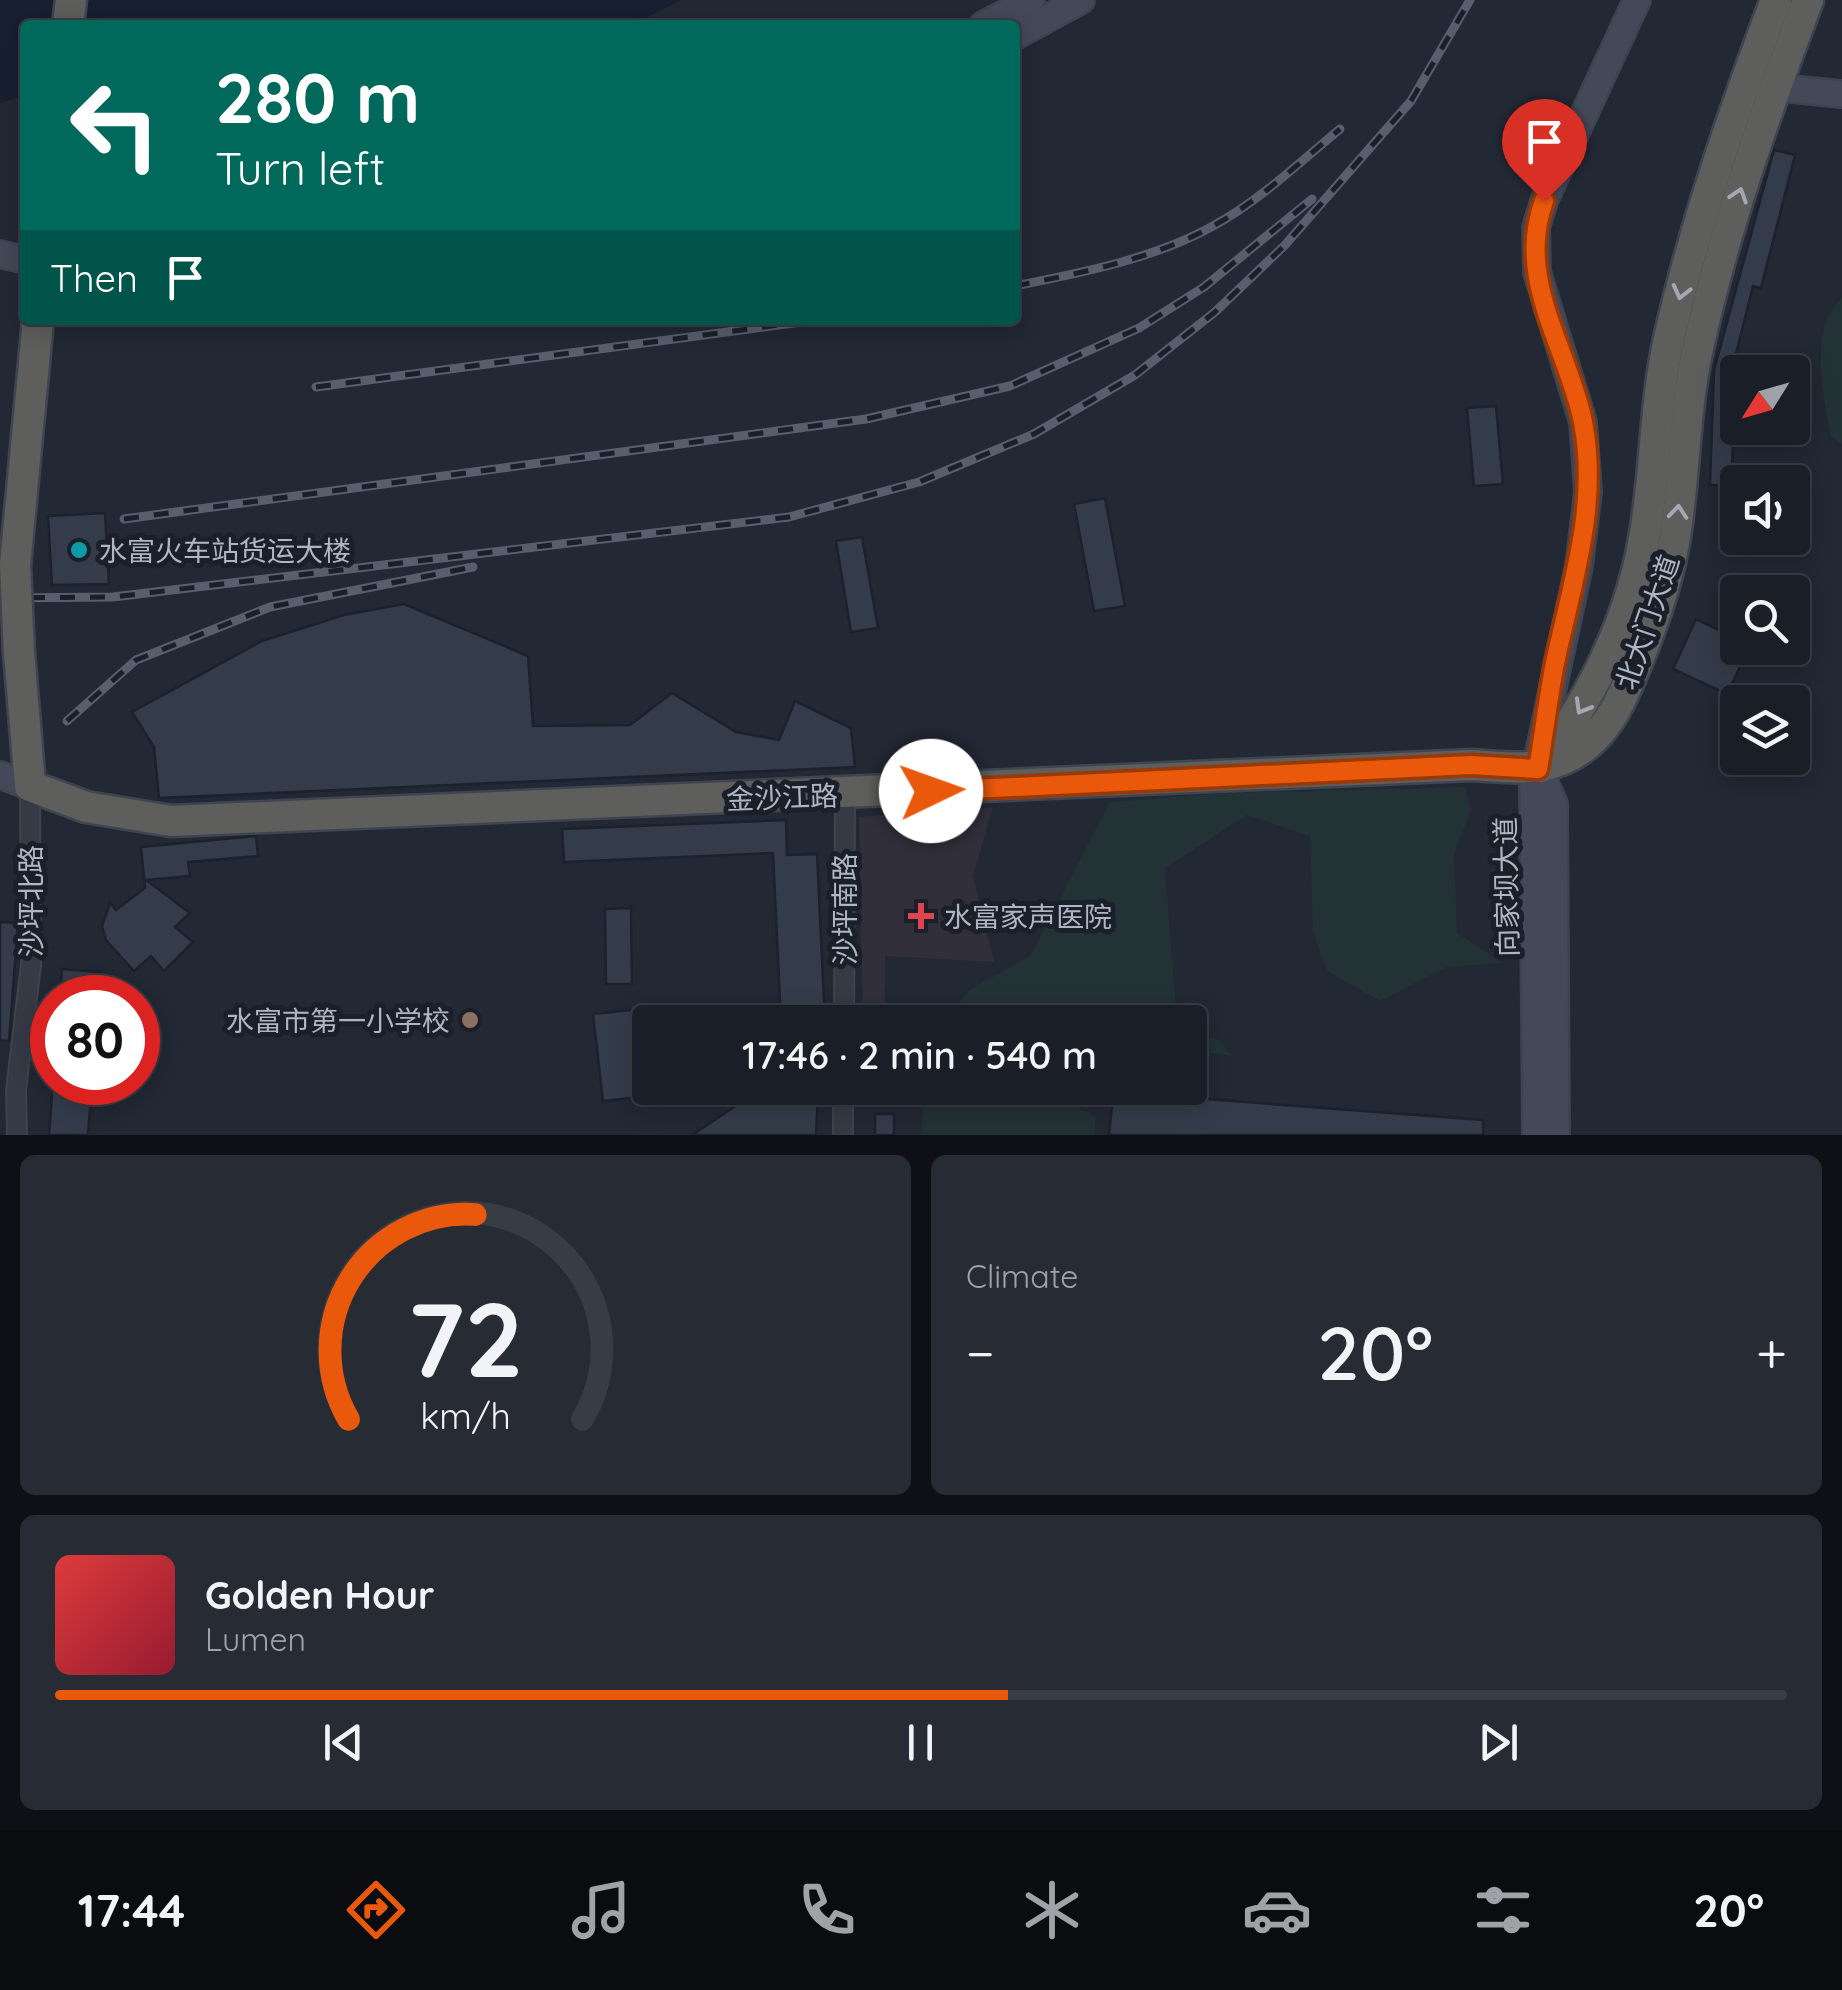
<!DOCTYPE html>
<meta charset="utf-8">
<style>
body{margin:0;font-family:Quicksand,"Noto Sans SC",sans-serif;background:#272b33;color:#f1f3f6;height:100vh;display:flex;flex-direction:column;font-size:38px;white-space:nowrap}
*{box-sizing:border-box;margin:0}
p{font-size:32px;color:#9fa2a7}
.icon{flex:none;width:55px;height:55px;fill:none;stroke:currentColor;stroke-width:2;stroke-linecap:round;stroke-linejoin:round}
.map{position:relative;height:1135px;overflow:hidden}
.drawer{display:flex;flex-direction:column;gap:20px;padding:20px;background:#0e1015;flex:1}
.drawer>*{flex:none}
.guide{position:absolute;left:20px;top:20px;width:1000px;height:305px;border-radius:10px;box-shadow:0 5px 25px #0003,0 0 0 2px #383c44;background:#00695c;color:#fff;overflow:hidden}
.needle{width:65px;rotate:233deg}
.fabs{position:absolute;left:1720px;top:355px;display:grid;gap:20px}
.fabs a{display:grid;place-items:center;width:90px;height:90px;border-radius:10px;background:#1a1e27;box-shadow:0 5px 25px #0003,0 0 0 2px #383c44;font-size:50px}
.speed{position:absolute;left:30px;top:975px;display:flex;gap:20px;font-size:50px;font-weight:700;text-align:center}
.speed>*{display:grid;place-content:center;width:130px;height:130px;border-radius:50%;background:#1a1e27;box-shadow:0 5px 25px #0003,0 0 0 2px #383c44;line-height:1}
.speed .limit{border:15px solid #d22;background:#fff;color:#111}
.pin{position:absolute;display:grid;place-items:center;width:85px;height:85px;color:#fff;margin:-102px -42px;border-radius:50% 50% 50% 0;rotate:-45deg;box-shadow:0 0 10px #0007}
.pin .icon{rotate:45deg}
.me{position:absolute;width:110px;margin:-55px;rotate:87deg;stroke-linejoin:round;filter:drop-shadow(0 0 8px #0008)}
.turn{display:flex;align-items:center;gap:35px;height:210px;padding:0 30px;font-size:45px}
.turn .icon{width:130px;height:130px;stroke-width:2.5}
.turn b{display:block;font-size:70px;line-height:85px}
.then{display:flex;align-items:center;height:95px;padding:0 30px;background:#0003;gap:20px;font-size:38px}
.big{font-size:75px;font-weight:600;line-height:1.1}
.drawer .tile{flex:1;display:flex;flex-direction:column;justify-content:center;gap:15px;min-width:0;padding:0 35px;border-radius:15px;background:#272b33}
.drawer .dial{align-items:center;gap:0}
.dial svg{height:260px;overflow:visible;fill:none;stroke:#383c44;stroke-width:7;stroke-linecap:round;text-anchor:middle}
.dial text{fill:#f1f3f6;stroke:none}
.song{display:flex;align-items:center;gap:30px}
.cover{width:120px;height:120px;border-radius:15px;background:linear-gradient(135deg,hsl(0 70% 55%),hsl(350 70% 35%))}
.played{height:10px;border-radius:5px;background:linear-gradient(90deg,#ea580c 55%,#383c44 55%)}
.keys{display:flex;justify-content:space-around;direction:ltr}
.heat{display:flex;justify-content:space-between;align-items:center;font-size:55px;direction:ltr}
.drawer .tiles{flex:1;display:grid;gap:20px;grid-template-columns:1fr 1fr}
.tile:last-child{grid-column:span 2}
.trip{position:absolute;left:632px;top:1005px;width:575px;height:100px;border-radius:10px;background:#1a1e27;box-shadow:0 5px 25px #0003,0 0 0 2px #383c44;font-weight:600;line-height:100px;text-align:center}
.tab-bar{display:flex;height:160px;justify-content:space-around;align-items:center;background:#0a0c10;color:#9fa2a7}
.tab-bar .icon{width:70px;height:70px}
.tab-bar .active{color:#ea580c}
.tab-bar b{font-size:45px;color:#f1f3f6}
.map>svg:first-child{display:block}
.medical{fill:#312f3a}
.green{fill:#233235}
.water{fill:#171f30}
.building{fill:#343c4b;stroke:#1c212c;stroke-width:2.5}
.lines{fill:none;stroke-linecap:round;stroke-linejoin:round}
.minor-casing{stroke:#3e434f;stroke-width:22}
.secondary-casing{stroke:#3e434f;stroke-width:30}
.trunk-casing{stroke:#3f4550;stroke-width:35}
.minor{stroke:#353a45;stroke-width:18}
.secondary{stroke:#434958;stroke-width:25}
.trunk{stroke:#5e5e5c;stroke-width:30}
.rail-casing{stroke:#575e6c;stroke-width:9}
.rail{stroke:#1a1f29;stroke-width:5;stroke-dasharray:15;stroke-linecap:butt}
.trunk-bridge-casing{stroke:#3f4550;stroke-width:35;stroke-linecap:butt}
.trunk-bridge{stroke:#5e5e5c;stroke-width:30}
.oneway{stroke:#a3a8b3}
.route-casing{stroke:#983908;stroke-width:25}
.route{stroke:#ea580c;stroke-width:18}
.culture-dot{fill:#0f9aa8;stroke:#1a1f29;stroke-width:4}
.health-dot{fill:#e0444e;stroke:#1a1f29;stroke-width:4}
.education-dot{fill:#8d6e63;stroke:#1a1f29;stroke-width:4}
.labels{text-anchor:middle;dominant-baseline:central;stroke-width:10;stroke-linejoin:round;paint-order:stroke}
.poi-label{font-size:28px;fill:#afb5c2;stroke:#1a1f29;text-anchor:start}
.street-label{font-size:28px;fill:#afb5c2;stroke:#1a1f29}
</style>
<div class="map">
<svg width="1842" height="1135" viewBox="0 0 1842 1135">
<rect width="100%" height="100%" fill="#222834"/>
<polygon class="medical" points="993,807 973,876 994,962 885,956 885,1022 863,1022 859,817"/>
<g class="green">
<path d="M 1842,299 L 1842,444 L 1831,436 C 1824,397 1807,329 1842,299 Z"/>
<polygon points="1466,787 1471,811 1454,854 1457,933 1503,963 1447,967 1380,1001 1327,971 1313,932 1310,836 1247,815 1165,868 1177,1022 944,1022 969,990 1030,956 1110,802 1226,793"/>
<polygon points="1190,1034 1220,1040 1231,1056 1190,1050"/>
<polygon points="925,1088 1045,1088 1045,1093 1096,1116 1094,1135 921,1135"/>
</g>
<polygon class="water" points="0,0 681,0 632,25 25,25 25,95 0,103"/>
<g class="building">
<polygon points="1774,150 1795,155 1761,288 1753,286 1728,386 1736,387 1731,486 1710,485 1714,370"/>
<polygon points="1496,406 1503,484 1474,486 1467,408"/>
<polygon points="1105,498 1125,606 1094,611 1074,504"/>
<polygon points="105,513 109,584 52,585 48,516"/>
<polygon points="862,537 878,628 851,632 836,541"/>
<polygon points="404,604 528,656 533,726 630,725 672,693 736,732 779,740 795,701 851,728 855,767 159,798 154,747 132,712 262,641 344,615"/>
<polygon points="1696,619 1738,639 1738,648 1749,648 1727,694 1673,669"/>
<polygon points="786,820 787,855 817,854 825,1022 781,1022 773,853 564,862 562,829"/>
<polygon points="256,836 258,856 188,862 190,876 146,880 190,913 175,927 193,942 164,971 151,956 134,971 106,940 102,926 110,903 116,910 145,888 141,847"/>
<polygon points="631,908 632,984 606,984 605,909"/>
<polygon points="0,922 18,923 9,1041 0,1040"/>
<polygon points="62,969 100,972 98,998 60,998"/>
<polygon points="631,1010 640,1097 603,1101 593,1014"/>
<polygon points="53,1082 92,1082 88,1135 49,1135"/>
<polygon points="1059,1088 1483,1120 1483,1135 1109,1135 1112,1106 1061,1102"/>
<polygon points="755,1093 818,1095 816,1135 692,1135"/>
<rect x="875" y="1114" width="19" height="21"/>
</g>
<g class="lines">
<defs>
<g id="minor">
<polyline points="844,1022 845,795"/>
<polyline points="17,1135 16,1090 31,965 30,786"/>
<polyline points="843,1135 843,1088"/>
</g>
<g id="secondary">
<polyline points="983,25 1031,0"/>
<polyline points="1015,36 1081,0"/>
<polyline points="1760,86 1842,94"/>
<polyline points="0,254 25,260"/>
<polyline points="1539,769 1554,804 1556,1135"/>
<polyline points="0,775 30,786"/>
<polyline points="1536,1135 1533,781 1579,566 1588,492 1583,422 1537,272 1536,228 1544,201 1637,0"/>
</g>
<g id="trunk">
<polyline points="68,25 71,0"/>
<polyline points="15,565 38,320"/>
<path d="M 19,652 L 30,786 L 86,807 L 171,821 L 1471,765 C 1521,768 1560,775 1598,734 C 1617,713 1627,686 1638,660 C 1654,621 1668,579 1675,537 C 1685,474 1684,411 1698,348 C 1724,229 1765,114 1808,0"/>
<path d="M 1540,767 C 1593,696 1633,616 1646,527 C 1656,464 1655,403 1669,339 C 1695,223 1734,111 1776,0"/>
</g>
</defs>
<use href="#minor" class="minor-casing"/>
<use href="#secondary" class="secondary-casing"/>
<use href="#trunk" class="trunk-casing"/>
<use href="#minor" class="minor"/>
<use href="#secondary" class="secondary"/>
<use href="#trunk" class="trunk"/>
<defs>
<g id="rail">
<path d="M 1015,286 C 1080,273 1154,259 1213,226 C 1259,201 1299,163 1340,129"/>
<polyline points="316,387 816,320"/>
<polyline points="124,519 866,419 1010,386 1139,328 1204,287 1312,199"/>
<polyline points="0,598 113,597 789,517 919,482 1034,434 1135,375 1215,312 1285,245 1411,101 1470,0"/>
<polyline points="67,721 136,660 270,607 473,567"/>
</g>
</defs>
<use href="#rail" class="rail-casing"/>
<use href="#rail" class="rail"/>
<defs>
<polyline id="trunk-bridge" points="15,565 19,652"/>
</defs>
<use href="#trunk-bridge" class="trunk-bridge-casing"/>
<use href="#trunk-bridge" class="trunk-bridge"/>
</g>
<defs><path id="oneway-chevron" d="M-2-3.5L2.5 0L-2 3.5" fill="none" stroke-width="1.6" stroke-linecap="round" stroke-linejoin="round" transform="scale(2.5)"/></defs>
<g class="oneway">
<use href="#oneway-chevron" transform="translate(1739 195) rotate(-72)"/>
<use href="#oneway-chevron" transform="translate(1681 292) rotate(104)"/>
<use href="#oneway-chevron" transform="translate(1678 512) rotate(-85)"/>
<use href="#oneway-chevron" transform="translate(1582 707) rotate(120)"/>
</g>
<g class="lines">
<defs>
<path id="route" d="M 931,791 L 1471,765 L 1538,769 C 1544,734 1548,698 1555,663 C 1572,583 1599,505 1583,422 C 1568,348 1515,279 1544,201"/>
</defs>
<use href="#route" class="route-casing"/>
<use href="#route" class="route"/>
</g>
<circle class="culture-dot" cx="79" cy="550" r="10"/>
<path class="health-dot" d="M916 901h10v10h10v10h-10v10h-10v-10h-10v-10h10z"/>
<circle class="education-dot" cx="470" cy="1020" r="10"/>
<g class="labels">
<g class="poi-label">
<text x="99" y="550">水富火车站货运大楼</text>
<text x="944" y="916">水富家声医院</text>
<text x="450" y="1020" text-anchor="end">水富市第一小学校</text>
</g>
<g class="street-label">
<text transform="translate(1647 622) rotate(-71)">北大门大道</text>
<text transform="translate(782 797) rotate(-2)">金沙江路</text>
<text transform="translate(1506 887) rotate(-91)">向家坝大道</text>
<text transform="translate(30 901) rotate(-90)">沙坪北路</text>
<text transform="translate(844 909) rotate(-90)">沙坪南路</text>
</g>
</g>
</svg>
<div class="fabs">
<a><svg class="needle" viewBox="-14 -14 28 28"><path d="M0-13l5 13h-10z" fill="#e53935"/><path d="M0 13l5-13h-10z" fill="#9fa2a7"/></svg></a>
<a><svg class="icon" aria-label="sound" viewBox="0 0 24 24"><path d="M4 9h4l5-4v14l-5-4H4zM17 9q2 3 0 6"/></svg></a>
<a><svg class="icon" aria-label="search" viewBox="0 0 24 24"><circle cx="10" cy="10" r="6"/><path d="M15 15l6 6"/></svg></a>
<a><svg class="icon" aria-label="layers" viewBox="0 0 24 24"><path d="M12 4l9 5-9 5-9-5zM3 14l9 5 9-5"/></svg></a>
</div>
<div class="speed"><div class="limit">80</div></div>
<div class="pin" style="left:1544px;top:201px;background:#d93025"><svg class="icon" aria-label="arrive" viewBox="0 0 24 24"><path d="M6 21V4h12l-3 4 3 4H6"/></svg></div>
<svg class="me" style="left:931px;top:791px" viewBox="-20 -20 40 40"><circle r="19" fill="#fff"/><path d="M0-13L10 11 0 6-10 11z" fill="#ea580c"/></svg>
<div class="trip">17:46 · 2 min · 540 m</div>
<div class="guide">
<div class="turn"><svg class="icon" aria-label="left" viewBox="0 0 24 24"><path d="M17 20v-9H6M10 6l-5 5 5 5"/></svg><div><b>280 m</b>Turn left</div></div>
<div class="then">Then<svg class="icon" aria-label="arrive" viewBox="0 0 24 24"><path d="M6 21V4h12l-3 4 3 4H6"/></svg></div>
</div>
</div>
<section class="drawer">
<div class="tiles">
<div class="tile dial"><svg viewBox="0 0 100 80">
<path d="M14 69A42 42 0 1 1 86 69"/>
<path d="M14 69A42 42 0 0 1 53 6" stroke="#ea580c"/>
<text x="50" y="56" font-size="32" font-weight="700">72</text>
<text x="50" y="72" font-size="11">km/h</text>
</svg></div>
<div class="tile"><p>Climate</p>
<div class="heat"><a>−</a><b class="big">20°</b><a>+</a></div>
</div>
<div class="tile">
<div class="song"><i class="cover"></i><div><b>Golden Hour</b><p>Lumen</p></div></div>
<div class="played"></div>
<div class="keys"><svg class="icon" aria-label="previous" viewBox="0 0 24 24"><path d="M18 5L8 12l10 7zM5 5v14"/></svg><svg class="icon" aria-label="pause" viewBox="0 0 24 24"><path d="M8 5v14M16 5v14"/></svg><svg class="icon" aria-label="next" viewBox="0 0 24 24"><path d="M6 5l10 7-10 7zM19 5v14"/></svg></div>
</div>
</div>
</section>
<nav class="tab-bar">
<b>17:44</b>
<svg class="icon active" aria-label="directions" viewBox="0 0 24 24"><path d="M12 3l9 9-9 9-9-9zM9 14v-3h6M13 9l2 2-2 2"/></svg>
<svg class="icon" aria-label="music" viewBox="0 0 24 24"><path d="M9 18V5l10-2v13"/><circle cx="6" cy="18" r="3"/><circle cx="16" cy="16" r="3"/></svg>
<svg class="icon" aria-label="phone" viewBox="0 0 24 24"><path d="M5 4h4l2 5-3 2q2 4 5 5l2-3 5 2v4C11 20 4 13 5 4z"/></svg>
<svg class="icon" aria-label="climate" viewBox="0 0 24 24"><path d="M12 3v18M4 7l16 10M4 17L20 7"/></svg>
<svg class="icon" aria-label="car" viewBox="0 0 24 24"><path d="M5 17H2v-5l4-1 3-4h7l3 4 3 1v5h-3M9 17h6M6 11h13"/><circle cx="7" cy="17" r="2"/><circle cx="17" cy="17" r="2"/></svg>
<svg class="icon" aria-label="filters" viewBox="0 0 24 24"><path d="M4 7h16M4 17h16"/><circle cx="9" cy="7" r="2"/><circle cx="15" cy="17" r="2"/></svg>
<b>20°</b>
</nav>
